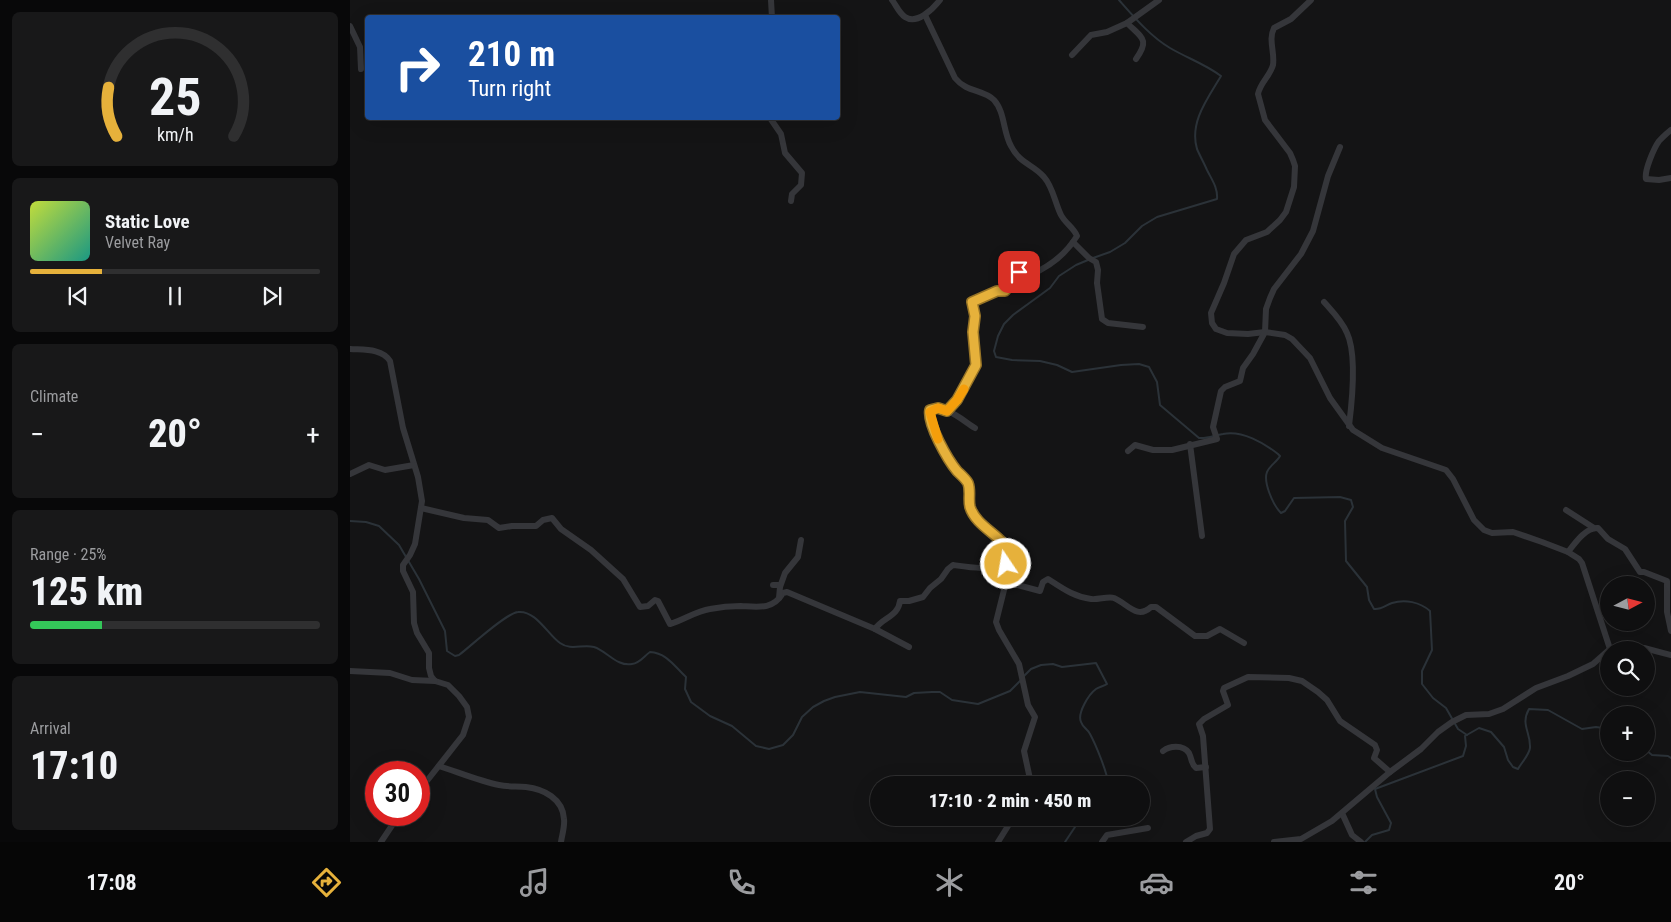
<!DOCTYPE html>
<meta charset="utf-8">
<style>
body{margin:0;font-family:"Roboto Condensed",sans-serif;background:#181819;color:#f1f3f6;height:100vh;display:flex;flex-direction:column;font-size:19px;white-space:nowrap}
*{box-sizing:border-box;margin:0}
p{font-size:16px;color:#9b9c9f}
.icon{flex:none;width:28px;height:28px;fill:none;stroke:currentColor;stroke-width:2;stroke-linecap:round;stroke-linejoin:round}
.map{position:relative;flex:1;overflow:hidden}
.panel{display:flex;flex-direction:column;gap:12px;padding:12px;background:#080809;width:350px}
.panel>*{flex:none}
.banner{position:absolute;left:15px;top:15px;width:475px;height:105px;border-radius:5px;box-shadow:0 5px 20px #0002,0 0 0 1px #2f2f30;background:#1a4fa0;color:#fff;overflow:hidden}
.needle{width:32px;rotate:83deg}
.fabs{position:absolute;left:1250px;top:576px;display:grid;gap:10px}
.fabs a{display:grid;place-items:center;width:55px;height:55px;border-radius:50%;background:#0f0f10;box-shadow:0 5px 20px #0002,0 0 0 1px #2f2f30;font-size:25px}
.speed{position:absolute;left:15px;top:761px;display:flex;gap:10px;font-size:25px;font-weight:700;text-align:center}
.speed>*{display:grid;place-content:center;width:65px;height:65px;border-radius:50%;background:#0f0f10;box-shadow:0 5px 20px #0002,0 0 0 1px #2f2f30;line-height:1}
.speed .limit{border:8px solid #d22;background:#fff;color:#111}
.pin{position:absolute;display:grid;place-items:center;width:42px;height:42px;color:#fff;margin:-21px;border-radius:10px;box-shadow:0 2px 8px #0006}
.me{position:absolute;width:55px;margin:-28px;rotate:348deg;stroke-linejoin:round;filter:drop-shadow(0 0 4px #0008)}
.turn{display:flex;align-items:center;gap:18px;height:105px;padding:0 20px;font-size:22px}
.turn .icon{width:65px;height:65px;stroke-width:2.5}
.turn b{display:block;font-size:35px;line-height:42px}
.big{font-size:38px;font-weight:800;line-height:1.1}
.panel .card{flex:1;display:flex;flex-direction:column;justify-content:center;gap:8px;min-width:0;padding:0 18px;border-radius:8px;background:#181819}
.panel .dial{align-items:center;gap:0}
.dial svg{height:130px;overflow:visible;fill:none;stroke:#2f2f30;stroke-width:7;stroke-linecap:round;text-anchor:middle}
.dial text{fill:#f1f3f6;stroke:none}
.song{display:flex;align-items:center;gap:15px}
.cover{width:60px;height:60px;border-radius:8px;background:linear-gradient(135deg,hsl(70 70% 55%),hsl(170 70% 35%))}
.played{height:5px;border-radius:2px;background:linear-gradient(90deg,#e6b13b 25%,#2f2f30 25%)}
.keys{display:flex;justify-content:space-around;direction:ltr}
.heat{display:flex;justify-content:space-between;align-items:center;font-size:28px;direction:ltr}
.charge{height:8px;border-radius:4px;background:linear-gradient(90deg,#34c759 25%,#2f2f30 0)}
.trip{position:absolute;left:520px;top:776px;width:280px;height:50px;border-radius:25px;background:#0f0f10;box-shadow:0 5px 20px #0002,0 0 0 1px #2f2f30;font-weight:800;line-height:50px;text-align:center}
.dock{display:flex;height:80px;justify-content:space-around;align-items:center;background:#060606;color:#9b9c9f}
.dock .icon{width:35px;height:35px}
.dock .selected{color:#e6b13b}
.dock b{font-size:22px;color:#f1f3f6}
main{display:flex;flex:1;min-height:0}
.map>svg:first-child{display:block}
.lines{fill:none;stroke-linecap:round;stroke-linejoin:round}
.stream{stroke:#2b3238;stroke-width:2}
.street{stroke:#35363a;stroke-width:6}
.route-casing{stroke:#967326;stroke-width:12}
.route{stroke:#e6b13b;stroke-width:9}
.slow{stroke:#f59e0b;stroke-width:9}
</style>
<main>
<section class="panel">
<div class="card dial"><svg viewBox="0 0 100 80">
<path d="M14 69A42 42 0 1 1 86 69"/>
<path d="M14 69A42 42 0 0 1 9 39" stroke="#e6b13b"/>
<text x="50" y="56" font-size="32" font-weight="700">25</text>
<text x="50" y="72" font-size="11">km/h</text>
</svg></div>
<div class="card">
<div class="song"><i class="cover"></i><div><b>Static Love</b><p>Velvet Ray</p></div></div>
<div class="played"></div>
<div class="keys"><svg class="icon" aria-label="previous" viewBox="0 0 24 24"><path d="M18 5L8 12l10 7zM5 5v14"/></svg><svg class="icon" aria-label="pause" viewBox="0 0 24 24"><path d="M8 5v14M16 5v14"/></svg><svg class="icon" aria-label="next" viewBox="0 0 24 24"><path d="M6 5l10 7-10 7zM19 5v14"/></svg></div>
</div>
<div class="card"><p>Climate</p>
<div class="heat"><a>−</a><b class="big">20°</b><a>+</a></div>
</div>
<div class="card"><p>Range · 25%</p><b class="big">125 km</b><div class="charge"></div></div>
<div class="card"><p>Arrival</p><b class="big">17:10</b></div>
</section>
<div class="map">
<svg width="1321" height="842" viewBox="0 0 1321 842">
<rect width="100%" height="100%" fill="#141415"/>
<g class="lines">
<g class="stream">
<path d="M 743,258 L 760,252 L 775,243 L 792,226 L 807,217 L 867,199 C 868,188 862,180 857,170 C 854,163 850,156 847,149 C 839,122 858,98 871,76 C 855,64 837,58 820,48 C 800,36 784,17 769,0"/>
<path d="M 738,260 L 726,265 L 709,276 L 700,288 L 663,315 L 654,324 L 648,336 L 644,351 L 646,357 L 662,360 L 690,361 L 707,365 L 722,372 L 771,365 L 789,364 L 799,367 L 807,382 L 810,405 L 849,438 C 857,439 865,435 873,434 C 892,430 914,443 928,454 L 930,456 C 927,462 920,465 917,472 C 913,482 923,505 931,513 L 935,511 L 944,498 L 990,497 L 1001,500 L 1003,507 L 995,521 L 996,561 L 1017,587 L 1019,600 L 1024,609 C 1031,610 1036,605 1042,603 C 1055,599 1070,602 1080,611 L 1082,650 L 1072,671 L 1072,684 L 1083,698 L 1096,708 L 1108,729 L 1117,735"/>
<path d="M 0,521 L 16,522 L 29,526 L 49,545 L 69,579 L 95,631 L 97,651 L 105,656 L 109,655 C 121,646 156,613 168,612 C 186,610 198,635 210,643 C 221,651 232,644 244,647 C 257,651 267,667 282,664 C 290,663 294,656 300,652 C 317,653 325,667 336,677 L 335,689 L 341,702 L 360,716 L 382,726 L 406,746 L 419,749 L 433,745 L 443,735 L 452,717 L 463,707 L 474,701 L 485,697 L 510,692 L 556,697 L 564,693 L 582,692 L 590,692 L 602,700 L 628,704 L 660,691 L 670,681"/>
<path d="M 673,677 L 681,669 L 691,665 L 703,664 L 712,667 L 746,663 L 757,684 C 754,686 749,687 746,689 C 739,694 727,713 731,722 C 733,728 738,729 740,734 C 745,743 759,776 758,785"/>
<polyline points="1296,750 1302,755 1318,756 1321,758"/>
<polyline points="715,842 731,818"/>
<path d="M 1015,842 L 1022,835 L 1039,830 L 1041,823 L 1027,797 L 1025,789 L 1113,756 L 1116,746 L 1115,736 L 1129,728 L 1141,732 L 1154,747 L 1158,760 L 1163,767 L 1168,769 C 1172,762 1179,755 1180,748 C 1181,732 1170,725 1179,709 L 1198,710 L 1232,729 L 1246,727 L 1253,728 L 1259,731"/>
</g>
<g class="street">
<polyline points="421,0 422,18"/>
<path d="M 542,0 C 546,5 549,13 555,17 C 567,25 583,9 590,0"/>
<path d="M 961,0 L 941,19 L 924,28 C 918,40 925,52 923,65 C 920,76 910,83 908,94 L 915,120 L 940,153 L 943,160 L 945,166 L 944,187 L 936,212 L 930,220 L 917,232 L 896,240 L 884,254 L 874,283 L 861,313 L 862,323 L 866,329 L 877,333 L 898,334 L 915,332 L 935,335 L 942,339 L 960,358 L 980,398 L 1003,430 L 1032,448 L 1096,470 L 1103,479 L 1124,520 L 1134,530 L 1142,533 L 1163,532 L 1192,542 L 1218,552 L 1229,559 L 1232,563 L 1260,649"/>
<path d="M 575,15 L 605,78 C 617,93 633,89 644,100 C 655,112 653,132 661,146 C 670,164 683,164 694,177 C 703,187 705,203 711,215 C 715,223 724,228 727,236 C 716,254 699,267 680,275 L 670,270 L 655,291 L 647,291 L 622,302 L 625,316 L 623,332 L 626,365 L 607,400 L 597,411"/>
<path d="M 777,23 C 792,38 800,39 786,59"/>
<polyline points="0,26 10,47 11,69"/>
<polyline points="722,55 741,35 757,32 777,23 809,0"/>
<polyline points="420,118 431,134 435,153 452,173 451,185 442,194 441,201"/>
<path d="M 1321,130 C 1317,133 1313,137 1309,141 C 1304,148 1294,171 1296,179 L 1309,180 L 1321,178"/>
<polyline points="723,242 739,258 746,262 748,270 747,283 752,319 758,323 793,327"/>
<path d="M 974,302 C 982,311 992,321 997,333 C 1007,354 1002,402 999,426"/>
<path d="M 0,349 C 13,350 32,348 40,361 L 53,428 L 68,477 L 72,501 L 65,544 L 60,555 L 53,565 L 53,571 L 63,592 L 64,623 L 67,633 L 79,653 L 79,668 L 81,676 L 85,681 L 98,685 L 109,696 L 117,707 L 119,717 L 113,735 L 69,791"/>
<path d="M 625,428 C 613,421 594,402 580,412 C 580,429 596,458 608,471 C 612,476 617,480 619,486 C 622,495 618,504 623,513 C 630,525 643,533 653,543 C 657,555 655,567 654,579 L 656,582 L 646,622 L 649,630 L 669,664 L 678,705 L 685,717 L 674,751 L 680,779 L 679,785"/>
<polyline points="840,444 852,536"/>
<polyline points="778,451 785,445 803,450 822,450 867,439 863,427 871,391 875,387 890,381 893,368 903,354 915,332 916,309 920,298 924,289 951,254 963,231 978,176 990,147"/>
<polyline points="0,474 19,465 35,470 64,465"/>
<path d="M 71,508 L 114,518 L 138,520 L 149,528 L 162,526 L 186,526 L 193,520 L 202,518 L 211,529 L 241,550 L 273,579 L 290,607 L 298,606 L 305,600 L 308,601 L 320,624 C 334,620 346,611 360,609 C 370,607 381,606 391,606 C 408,607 423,610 433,593 L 437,592 L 525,629 C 533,617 548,617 550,601 L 559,601 L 573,597 L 580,588 L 591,579 L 598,569 L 603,565 C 624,568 635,570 656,564"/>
<polyline points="1216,510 1244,528"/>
<path d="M 1218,552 C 1225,543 1236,527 1248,528 L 1258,539 L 1275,549 L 1290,572 L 1294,572 L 1317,581 L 1317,612 L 1321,631"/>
<path d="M 656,582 L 690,591 L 693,582 L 698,579 C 712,588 724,597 741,599 C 748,600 758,596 764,598 C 778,604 787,620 801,607 L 806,607 L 845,636 L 857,636 L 870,629 L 894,643"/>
<polyline points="423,585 430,585"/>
<polyline points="429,598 430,587 435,573 448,557 451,540"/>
<polyline points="525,629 559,647"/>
<polyline points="0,671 40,673 62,680 85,681"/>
<path d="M 813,751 C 819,746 833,744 839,753 C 842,759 841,764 846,768 L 856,767"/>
<path d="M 89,766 C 108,772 129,781 149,785 C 158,787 167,786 176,787 C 194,789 213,799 214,819 C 215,826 212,835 211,842"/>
<polyline points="992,813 1002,835 1011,842"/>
<polyline points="31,842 49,815"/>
<polyline points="648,842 663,818"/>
<polyline points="752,842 757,835 798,828"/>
<polyline points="836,842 846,836 857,833 860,829 853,736 849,724 854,719 878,705 873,691 874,688 898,677 939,678 952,681 968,692 977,700 990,721 1025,745 1027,750 1024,758 1040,772"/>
<polyline points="924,842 951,839 982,821 1040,772 1071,749 1088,732 1102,722 1116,715 1139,714 1153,709 1186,688 1218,676 1243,664 1260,649 1294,648 1321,655"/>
</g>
</g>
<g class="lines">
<defs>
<path id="route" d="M 656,564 L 653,543 C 642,531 625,523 620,507 C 618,499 621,491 618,483 C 615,478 611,475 607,471 C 598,460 577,424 580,410 L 588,408 L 597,411 L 607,400 L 626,365 L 623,332 L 625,316 L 622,302 L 647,291 L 655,291 L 669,272"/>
</defs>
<use href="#route" class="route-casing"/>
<use href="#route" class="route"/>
<polyline class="slow" points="588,439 580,412 588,408 597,411 607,400 614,389"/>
</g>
</svg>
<div class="fabs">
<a><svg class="needle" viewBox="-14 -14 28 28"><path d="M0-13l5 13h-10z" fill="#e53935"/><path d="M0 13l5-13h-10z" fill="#9b9c9f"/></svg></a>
<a><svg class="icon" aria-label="search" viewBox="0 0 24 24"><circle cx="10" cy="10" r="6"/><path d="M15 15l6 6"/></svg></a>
<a>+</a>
<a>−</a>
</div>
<div class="speed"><div class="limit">30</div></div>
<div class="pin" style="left:669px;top:272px;background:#d93025"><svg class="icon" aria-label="arrive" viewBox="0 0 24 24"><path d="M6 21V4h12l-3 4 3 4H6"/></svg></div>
<svg class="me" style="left:656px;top:564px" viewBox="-20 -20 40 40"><circle r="17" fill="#e6b13b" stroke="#fff" stroke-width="3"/><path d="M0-11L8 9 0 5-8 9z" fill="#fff"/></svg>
<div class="trip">17:10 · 2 min · 450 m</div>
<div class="banner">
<div class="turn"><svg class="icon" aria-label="right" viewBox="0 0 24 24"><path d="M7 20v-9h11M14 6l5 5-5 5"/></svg><div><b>210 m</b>Turn right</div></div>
</div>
</div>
</main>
<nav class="dock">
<b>17:08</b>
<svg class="icon selected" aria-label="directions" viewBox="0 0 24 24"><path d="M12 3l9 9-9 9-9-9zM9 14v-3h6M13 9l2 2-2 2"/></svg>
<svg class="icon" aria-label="music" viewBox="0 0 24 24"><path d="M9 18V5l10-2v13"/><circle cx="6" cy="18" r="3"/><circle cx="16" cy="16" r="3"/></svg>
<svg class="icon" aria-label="phone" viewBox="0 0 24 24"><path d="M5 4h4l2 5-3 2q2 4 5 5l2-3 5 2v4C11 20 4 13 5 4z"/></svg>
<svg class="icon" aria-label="climate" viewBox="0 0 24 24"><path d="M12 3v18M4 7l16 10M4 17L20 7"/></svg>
<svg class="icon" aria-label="car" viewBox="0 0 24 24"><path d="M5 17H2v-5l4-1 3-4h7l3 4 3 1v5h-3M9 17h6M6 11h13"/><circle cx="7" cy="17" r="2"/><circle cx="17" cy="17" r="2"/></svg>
<svg class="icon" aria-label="filters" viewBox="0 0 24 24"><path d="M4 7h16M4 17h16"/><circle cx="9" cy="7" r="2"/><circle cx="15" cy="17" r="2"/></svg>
<b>20°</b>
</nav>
